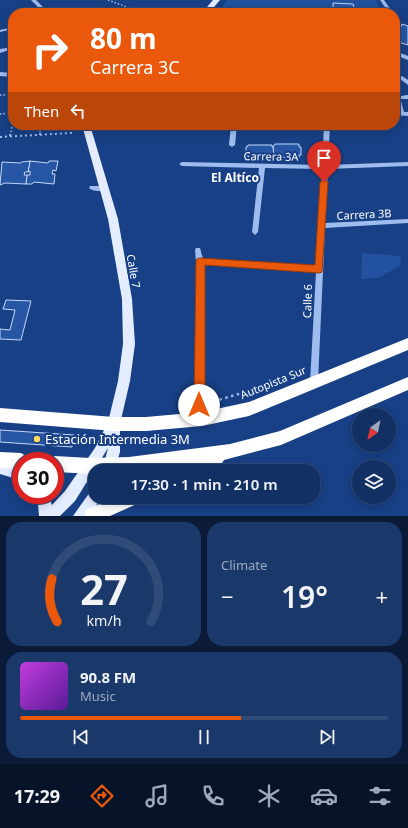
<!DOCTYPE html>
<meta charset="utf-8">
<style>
body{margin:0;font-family:"Noto Sans",sans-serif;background:#1b386a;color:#f1f3f6;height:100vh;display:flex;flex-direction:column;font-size:15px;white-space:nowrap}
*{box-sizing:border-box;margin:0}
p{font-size:13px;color:#9ca9bf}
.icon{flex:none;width:22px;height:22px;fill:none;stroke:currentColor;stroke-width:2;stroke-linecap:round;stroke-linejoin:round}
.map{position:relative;height:516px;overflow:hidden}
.sheet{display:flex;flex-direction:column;gap:6px;padding:6px;background:#0a1a37;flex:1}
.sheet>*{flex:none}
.top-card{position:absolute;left:8px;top:8px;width:392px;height:122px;border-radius:16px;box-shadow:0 2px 10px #0003,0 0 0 1px #314b78;background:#ea580c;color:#fff;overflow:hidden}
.needle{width:26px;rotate:213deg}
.controls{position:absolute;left:352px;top:408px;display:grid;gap:8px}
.controls a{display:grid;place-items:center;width:44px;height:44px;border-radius:50%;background:#123064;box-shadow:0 2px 10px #0003,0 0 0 1px #314b78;font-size:20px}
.speed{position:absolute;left:12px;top:452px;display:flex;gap:8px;font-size:20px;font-weight:700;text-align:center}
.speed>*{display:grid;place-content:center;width:52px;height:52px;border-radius:50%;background:#123064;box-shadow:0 2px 10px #0003,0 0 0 1px #314b78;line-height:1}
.speed .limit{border:6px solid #d22;background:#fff;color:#111}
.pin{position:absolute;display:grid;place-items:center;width:34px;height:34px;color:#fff;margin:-41px -17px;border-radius:50% 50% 50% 0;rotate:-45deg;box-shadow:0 0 4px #0007}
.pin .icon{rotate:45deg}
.me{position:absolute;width:44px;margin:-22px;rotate:0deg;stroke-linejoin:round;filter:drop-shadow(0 0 3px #0008)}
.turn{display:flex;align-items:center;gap:14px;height:84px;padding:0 16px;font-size:18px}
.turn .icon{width:52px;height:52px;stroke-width:2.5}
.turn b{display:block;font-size:28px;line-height:34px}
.then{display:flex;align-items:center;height:38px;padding:0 16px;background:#0003;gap:8px;font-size:15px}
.big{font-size:30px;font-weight:600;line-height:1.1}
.sheet .widget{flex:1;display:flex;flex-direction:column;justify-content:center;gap:6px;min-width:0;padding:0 14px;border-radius:16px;background:#1b386a}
.sheet .dial{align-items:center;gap:0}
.dial svg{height:104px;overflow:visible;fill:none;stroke:#314b78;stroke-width:7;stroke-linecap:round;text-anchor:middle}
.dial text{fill:#f1f3f6;stroke:none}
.song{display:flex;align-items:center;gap:12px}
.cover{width:48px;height:48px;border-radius:6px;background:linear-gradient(135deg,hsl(290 70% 55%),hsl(270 70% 35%))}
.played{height:4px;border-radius:2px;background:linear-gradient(90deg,#ea580c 60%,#314b78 60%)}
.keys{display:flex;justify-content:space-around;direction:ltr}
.heat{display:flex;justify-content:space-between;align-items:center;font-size:22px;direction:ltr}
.sheet .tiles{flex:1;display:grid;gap:6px;grid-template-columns:1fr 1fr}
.widget:last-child{grid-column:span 2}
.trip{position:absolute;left:88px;top:464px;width:232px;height:40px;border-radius:16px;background:#123064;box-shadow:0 2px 10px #0003,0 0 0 1px #314b78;font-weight:600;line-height:40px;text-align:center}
.dock{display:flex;height:64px;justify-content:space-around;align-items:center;background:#071328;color:#9ca9bf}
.dock .icon{width:28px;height:28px}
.dock .active{color:#ea580c}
.dock b{font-size:18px;color:#f1f3f6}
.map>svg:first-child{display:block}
.green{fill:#21519f}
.building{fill:#2756a4;stroke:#c4d8f9}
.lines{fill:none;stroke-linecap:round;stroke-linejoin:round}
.path-far2{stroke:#9ebced;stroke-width:1.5;stroke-dasharray:1.5 2;stroke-linecap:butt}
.path-far1{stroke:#9ebced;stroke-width:2;stroke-dasharray:2 3;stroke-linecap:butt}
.path{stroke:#9ebced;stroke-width:2.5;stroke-dasharray:2.5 3.5;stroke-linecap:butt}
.minor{fill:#9ebced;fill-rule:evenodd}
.major{fill:#e4edff;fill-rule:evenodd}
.highway{fill:#fff;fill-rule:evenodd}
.route{fill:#ea580c;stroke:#983908}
.poi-dot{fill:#ffdb5a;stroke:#184086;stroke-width:1.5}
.labels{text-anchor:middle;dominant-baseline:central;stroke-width:4;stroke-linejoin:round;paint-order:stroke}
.street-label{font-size:11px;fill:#fff;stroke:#184086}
.neighbourhood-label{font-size:12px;font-weight:bold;fill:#fff;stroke:#184086}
.near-poi-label{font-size:13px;fill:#fff;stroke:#184086;text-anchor:start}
</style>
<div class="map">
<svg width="408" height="516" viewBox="0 0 408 516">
<rect width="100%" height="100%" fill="#184086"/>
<g class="green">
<polygon points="227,0 376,0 382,13 218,13"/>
<polygon points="362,253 401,256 400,266 378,278 361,279"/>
</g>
<g class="building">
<polygon points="333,3 353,4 355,11 333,10"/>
<polygon points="402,24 408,26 408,45 395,41"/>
<polygon points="275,144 299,144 299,147 301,147 301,155 299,155 299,158 276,157 276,155 274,156 273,147"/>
<polygon points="248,145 272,145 272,147 273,147 274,156 271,156 271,158 248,157 248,155 246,155 246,147 248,146"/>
<polygon points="30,161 48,163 49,161 58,161 56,171 53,170 52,174 55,174 54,184 34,182 32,184 26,184 27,175 30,175 30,171 28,172"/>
<polygon points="30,161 28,172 25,172 24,175 27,175 26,184 5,183 0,185 2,162 20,163 22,162"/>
<polygon points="6,300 31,301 21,340 0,339 0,329 10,330 15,310 3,309"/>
<polygon points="0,430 74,435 72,447 0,442"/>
</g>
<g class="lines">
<g class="path-far2">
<polyline points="108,0 143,13"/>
<polyline points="190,13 197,12"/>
<polyline points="0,95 13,95"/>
<polyline points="0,114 13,113"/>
<polyline points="70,125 71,132"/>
<polyline points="11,132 13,120"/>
<polyline points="40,132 41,125"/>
</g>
<g class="path-far1">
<polyline points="40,135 40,131"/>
<polyline points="10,136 11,131"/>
<polyline points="0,137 71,133 71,131"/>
</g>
<polyline class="path" points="208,403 283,381"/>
<g class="minor">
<polygon points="31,0 36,0 49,13 44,13"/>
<polygon points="380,0 384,0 393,13 389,13"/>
<polygon points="395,17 397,17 397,20 395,21"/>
<polygon points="13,27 13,29 0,32 0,30"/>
<polygon points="13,47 13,49 0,53 0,49"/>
<polygon points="395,51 408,56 408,60 395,55"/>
<polygon points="0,72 13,73 13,77 0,76"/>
<polygon points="402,76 408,80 408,85 400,79 400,77"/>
<path d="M 408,95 L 408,99 L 401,99 L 401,101 L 404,112 L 408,112 L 408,116 L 395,115 L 395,111 L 399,112 C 394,98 393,97 408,95 Z"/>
<polygon points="231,125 237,125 235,145 232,147 229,145"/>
<polygon points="324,125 330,125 328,165 408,162 408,166 328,169 325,223 408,219 408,223 325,228 318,382 317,385 314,386 311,385 310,382 316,272 204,265 203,405 206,419 205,422 202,423 199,422 195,405 196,262 195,250 196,248 200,248 203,259 316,266 318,226 322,169 265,168 258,232 255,235 252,232 259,168 182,166 179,164 182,162 322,165"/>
<path d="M 90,186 L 104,186 L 107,188 C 103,192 93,192 89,188 Z"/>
</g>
<g class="major">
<polygon points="213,0 220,0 209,13 202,13"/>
<polygon points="82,125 90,125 118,219 132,299 135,344 130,381 120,424 120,452 114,471 102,471 108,448 75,501 60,516 39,516 38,503 34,495 48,495 52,505 65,491 95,448 108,422 118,381 123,344 122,299 108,219"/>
<polygon points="0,462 21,469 21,482 10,477 0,474"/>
<polygon points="95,490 95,497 102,497 89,516 73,516 90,492"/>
</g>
<g class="highway">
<polygon points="408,338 408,350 249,416 202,426 146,431 114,431 0,422 0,408 114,417 146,417 202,412 249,402"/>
<polygon points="408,377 408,390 281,445 224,460 222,463 206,471 181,471 183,466 142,471 95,471 95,474 55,472 55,461 49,461 50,459 55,456 90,458 129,457 230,444 280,431"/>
<polygon points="0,452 21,453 26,456 29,461 21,461 21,469 0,468"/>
<polygon points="115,497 141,497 139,503 110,516 84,516 86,510"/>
</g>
</g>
<polygon class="route" points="324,179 328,182 322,272 319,273 205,265 205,405 203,409 199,410 196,409 194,405 196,262 197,259 200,258 315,265 320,182"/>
<circle class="poi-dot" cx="37" cy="439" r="4"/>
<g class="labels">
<g class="street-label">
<text transform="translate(271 156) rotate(1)">Carrera 3A</text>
<text transform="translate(364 214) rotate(-3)">Carrera 3B</text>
<text transform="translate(134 271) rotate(80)">Calle 7</text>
<text transform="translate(307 301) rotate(-88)">Calle 6</text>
<text transform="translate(273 382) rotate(-22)">Autopista Sur</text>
</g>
<g class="neighbourhood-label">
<text x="235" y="177">El Altíco</text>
</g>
<g class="near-poi-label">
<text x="45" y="439">Estación Intermedia 3M</text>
</g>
</g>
</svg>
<div class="controls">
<a><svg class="needle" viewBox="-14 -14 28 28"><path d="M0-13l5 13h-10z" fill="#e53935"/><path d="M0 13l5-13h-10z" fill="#9ca9bf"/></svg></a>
<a><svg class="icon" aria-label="layers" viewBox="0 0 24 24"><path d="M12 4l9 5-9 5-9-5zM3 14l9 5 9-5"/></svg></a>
</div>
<div class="speed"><div class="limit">30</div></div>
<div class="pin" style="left:324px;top:182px;background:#d93025"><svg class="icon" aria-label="arrive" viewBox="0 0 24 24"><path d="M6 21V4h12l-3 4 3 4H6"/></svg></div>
<svg class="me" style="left:199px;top:405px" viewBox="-20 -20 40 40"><circle r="19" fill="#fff"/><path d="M0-13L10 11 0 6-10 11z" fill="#ea580c"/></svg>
<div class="trip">17:30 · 1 min · 210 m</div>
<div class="top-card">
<div class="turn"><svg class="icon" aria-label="right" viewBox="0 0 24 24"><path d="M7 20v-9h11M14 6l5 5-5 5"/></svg><div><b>80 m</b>Carrera 3C</div></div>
<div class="then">Then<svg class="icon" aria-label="left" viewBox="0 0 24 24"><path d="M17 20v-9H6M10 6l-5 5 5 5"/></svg></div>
</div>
</div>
<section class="sheet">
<div class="tiles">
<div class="widget dial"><svg viewBox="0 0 100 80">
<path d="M14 69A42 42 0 1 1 86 69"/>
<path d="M14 69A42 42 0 0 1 10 36" stroke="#ea580c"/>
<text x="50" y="56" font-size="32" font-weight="700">27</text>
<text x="50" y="72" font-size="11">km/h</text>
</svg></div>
<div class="widget"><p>Climate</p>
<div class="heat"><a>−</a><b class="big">19°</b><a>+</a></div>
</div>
<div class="widget">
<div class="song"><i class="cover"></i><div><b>90.8 FM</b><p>Music</p></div></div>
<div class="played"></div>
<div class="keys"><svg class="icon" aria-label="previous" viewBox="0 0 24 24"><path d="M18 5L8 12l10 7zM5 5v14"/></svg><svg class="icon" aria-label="pause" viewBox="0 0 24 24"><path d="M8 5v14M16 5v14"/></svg><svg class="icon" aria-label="next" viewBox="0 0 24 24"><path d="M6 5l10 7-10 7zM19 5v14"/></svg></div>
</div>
</div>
</section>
<nav class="dock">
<b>17:29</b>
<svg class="icon active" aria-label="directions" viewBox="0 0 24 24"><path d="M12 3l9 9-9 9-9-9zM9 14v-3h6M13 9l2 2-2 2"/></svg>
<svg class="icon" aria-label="music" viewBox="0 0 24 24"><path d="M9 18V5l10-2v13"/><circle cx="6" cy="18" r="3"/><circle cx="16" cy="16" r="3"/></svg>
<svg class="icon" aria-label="phone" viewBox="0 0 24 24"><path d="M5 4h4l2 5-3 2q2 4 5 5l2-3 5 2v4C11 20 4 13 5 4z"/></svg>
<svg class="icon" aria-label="climate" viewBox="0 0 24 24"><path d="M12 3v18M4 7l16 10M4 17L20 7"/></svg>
<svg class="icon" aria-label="car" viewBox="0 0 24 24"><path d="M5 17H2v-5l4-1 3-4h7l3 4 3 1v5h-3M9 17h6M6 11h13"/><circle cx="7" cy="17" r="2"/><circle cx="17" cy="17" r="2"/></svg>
<svg class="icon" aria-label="filters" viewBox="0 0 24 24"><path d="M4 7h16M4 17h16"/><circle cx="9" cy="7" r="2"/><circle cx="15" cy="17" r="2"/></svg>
</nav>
